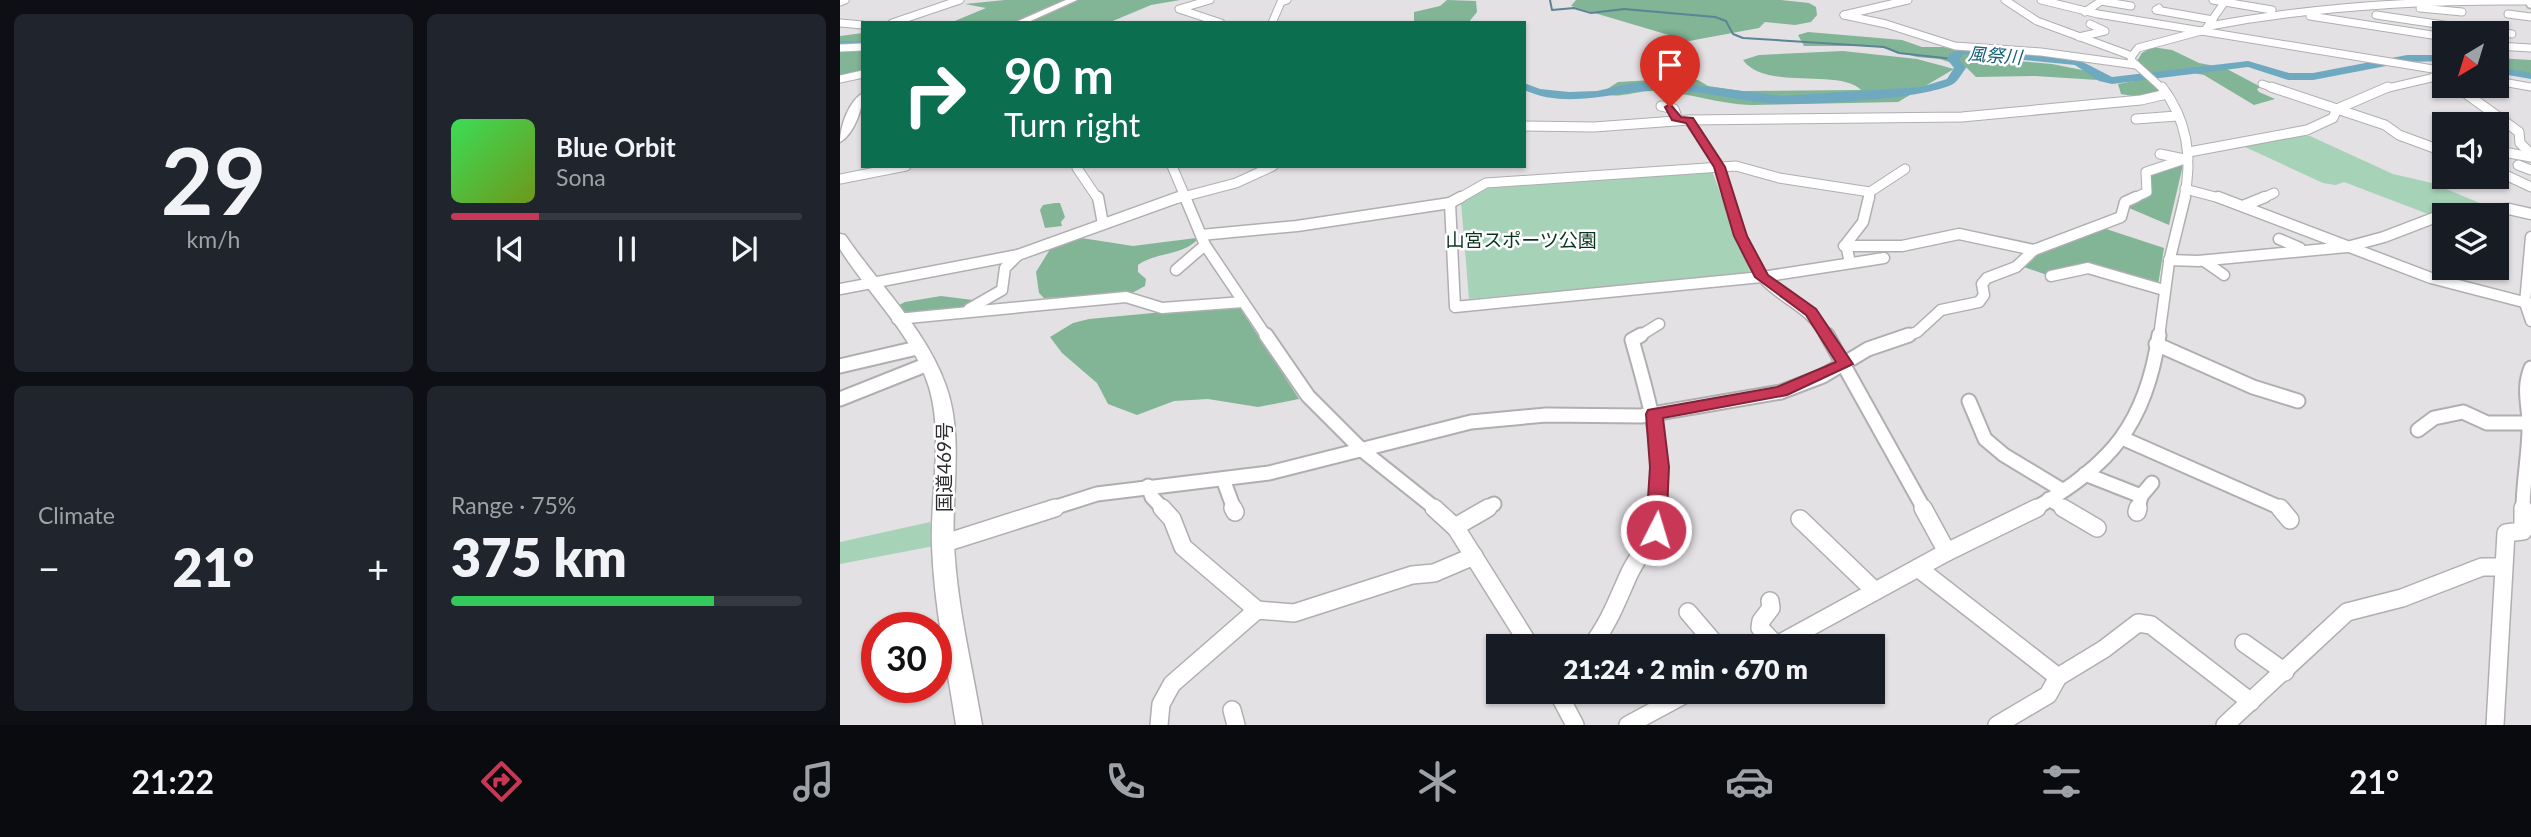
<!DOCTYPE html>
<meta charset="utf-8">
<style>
body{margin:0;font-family:Lato,"Noto Sans JP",sans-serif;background:#20242c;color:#f1f3f6;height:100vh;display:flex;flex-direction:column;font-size:26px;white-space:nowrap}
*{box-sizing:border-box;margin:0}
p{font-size:23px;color:#9ea1a6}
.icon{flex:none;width:38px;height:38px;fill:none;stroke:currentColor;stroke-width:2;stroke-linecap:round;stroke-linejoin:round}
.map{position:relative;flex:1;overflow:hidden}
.side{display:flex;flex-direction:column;gap:14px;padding:14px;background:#0d0f14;width:840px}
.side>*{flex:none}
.banner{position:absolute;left:21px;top:21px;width:665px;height:147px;border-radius:0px;box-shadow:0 2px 5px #0004;background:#0b6e4f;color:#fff;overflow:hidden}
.needle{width:46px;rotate:218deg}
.buttons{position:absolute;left:1592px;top:21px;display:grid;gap:14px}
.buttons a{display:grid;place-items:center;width:77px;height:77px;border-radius:0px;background:#171b24;box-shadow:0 2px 5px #0004;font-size:35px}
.speed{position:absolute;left:21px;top:612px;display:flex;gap:14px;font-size:35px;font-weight:700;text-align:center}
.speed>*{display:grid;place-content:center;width:91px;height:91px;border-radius:50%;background:#171b24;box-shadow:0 2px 5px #0004;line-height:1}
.speed .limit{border:10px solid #d22;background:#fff;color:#111}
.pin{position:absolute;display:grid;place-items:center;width:60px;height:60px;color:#fff;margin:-72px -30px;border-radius:50% 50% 50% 0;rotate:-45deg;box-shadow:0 0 7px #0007}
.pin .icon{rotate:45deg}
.me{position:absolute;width:77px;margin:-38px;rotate:5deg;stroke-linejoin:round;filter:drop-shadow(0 0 5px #0008)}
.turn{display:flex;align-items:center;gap:24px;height:147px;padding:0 28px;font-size:32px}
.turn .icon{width:91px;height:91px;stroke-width:2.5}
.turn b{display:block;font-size:49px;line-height:60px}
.big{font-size:52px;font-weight:800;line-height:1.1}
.side .tile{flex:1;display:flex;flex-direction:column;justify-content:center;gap:10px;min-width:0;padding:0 24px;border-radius:10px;background:#20242c}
.side .dial{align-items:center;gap:0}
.dial b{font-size:91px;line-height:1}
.song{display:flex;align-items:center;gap:21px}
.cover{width:84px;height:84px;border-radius:10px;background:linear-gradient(135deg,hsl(130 70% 55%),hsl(80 70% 35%))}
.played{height:7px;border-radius:4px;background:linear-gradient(90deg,#c83856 25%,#363941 25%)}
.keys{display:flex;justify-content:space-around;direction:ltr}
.heat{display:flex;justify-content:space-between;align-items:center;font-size:38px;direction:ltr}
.charge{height:10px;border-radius:5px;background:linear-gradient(90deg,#34c759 75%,#363941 0)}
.side .tiles{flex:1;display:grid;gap:14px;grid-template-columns:repeat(2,1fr)}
.trip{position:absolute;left:646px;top:634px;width:399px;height:70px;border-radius:0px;background:#171b24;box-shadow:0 2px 5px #0004;font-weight:800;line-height:70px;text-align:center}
.tab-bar{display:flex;height:112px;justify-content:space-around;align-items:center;background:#090b0e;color:#9ea1a6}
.tab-bar .icon{width:49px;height:49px}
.tab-bar .on{color:#c83856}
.tab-bar b{font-size:32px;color:#f1f3f6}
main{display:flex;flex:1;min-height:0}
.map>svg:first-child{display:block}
.green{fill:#a6d3b7}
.forest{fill:#82b496}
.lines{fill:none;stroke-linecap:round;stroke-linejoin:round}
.stream{stroke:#5c8494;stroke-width:2}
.river{fill:#6fa9c0;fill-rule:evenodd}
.minor-far4-casing{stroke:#b0aeb1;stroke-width:9}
.minor-far3-casing{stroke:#b0aeb1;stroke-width:11}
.minor-far2-casing{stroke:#b0aeb1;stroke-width:13}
.minor-far1-casing{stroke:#b0aeb1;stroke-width:17}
.minor-casing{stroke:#b0aeb1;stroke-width:20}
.highway-casing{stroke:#b0aeb1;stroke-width:3}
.minor-far4{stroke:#fff;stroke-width:7}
.minor-far3{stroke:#fff;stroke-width:9}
.minor-far2{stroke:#fff;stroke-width:10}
.minor-far1{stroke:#fff;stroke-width:13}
.minor{stroke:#fff;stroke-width:17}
.highway{fill:#fff;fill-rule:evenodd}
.route{fill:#c83856;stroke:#822438;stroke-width:2}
.labels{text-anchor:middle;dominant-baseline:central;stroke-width:5;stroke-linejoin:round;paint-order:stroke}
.far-water-label{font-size:18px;font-style:italic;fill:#166179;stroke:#fff}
.park-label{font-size:19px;fill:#09341f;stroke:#fff}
.street-label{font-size:19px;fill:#2e2d2f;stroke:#fff}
</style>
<main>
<section class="side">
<div class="tiles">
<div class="tile dial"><b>29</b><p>km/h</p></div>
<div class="tile">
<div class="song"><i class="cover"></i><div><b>Blue Orbit</b><p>Sona</p></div></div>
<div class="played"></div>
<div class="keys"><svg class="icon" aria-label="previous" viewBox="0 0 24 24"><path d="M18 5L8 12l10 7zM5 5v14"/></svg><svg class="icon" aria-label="pause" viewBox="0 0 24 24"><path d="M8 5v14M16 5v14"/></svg><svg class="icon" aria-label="next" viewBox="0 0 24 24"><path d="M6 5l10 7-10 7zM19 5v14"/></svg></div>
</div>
<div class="tile"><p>Climate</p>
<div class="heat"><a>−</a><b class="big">21°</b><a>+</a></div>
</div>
<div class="tile"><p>Range · 75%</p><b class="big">375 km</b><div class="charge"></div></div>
</div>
</section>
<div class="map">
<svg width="1691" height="725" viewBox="0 0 1691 725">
<rect width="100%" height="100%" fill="#e3e1e4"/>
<g class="green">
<polygon points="1455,135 1470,136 1553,174 1592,183 1654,209 1588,214 1504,182 1496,185 1483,183 1405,147 1411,143"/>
<polygon points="872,171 910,273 629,299 621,202 650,185"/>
<polygon points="90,522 94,546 0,564 0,542"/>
</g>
<g class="forest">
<polygon points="165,0 340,0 311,5 268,23 110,23 146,8 125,4"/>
<polygon points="607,0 636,1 637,12 628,23 574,23 574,12 600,6"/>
<polygon points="736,0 941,0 969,3 976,7 977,15 971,22 955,25 925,22 919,28 849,41 731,6"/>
<polygon points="968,32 1062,40 1082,47 1103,47 1156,59 1212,64 1247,71 1258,80 1195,76 1136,77 1127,68 1100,59 1077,57 1036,46 964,46 958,35"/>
<polygon points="23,33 23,73 0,79 0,36"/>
<polygon points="1312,47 1332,50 1359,63 1385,68 1421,87 1417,89 1419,92 1435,99 1414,105 1364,75 1347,72 1318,76 1316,81 1322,90 1304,98 1281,94 1278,84 1294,81 1304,73 1297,61 1302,53"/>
<path d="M 1003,51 L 1077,59 L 1114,69 L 1058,102 L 911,105 C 878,104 847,92 814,91 C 797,90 777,100 761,93 L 778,82 L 829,79 L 858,80 L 868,86 L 902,91 L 1021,90 C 999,68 925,91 903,60 L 919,55 Z"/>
<polygon points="1657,58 1691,60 1691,78 1657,73"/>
<polygon points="1338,164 1343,165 1329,225 1289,208 1289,204 1312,193 1310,173"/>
<polygon points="215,203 220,203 225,217 221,222 222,226 205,228 200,210 203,205"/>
<polygon points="1260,227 1324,248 1318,285 1267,270 1207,275 1181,266 1187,259"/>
<path d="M 235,237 L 293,246 L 356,238 L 356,241 C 340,256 316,252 298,265 L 298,272 L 306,279 L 305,286 L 290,294 L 204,298 L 199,293 L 196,272 L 212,246 Z"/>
<polygon points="101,296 141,301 103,313 64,315 57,306 65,302"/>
<polygon points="398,305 459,399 418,407 368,399 334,401 297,415 268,404 257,383 222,353 210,337 233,323 249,319"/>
</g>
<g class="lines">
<polyline class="stream" points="710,0 712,10 734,8 751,13 784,9 875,17 886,21 893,34 903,38 1044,47 1059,53 1113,59"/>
<g class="river">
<rect x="0" y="41" width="23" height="6"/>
<path d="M 1123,48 L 1237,59 L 1272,77 L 1408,61 L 1449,73 L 1473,73 L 1567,55 L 1605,55 L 1605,61 L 1567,62 L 1473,80 L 1448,80 L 1408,67 L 1272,84 L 1259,81 L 1235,65 L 1124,54 L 1119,59 L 1126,68 C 1122,73 1118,81 1113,84 C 1084,99 979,104 943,104 C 906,103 869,92 832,90 C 782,87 733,112 684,90 L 684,83 L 700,89 L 729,92 L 757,91 L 792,83 L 831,82 L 942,96 L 1081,87 L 1107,79 L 1114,68 L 1107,59 L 1110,54 Z"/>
<polygon points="1657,67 1691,73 1691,79 1657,73"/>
</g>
<defs>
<g id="minor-far4">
<polyline points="370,0 339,9 381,23"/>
<polyline points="1165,0 1197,21 1292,56 1291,60 1323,89"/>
<polyline points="1201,0 1258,14 1605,71"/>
<polyline points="1373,0 1432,10"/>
<polyline points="0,2 5,0"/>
<polyline points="1319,8 1316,10 1373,20"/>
<polyline points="1580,8 1622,12"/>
<polyline points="1245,12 1261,1 1291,6"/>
<polyline points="1668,14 1691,17"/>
<polyline points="1004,15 1046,24 1115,46 1201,52 1296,65"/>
<polyline points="1004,15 1068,0"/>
<polyline points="1536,15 1617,27"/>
<polyline points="1470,16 1605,37"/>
<polyline points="0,23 23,25"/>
<polyline points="52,23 120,0"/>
<polyline points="432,23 441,2 447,0"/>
<path d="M 1370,26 C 1476,6 1583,0 1691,1"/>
<polyline points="1639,33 1642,30 1672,34"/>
<polyline points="1239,37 1265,31 1250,24"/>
<polyline points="1657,46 1691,48"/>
<polyline points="0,48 23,47"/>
<polyline points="1292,56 1298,48 1365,30 1386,0"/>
<polyline points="0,79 23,74"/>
<polyline points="1657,81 1691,87"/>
<polyline points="1422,84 1436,89"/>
<polyline points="1616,86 1620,89"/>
<polyline points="1544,89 1591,78 1601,71"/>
</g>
<g id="minor-far3">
<path d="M 1322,87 C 1348,121 1353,158 1344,199"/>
<polyline points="1431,87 1545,125 1559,135 1605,152"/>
<polyline points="1617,87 1679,132 1680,143 1691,154"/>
<polyline points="821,106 834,109 838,120"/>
<polyline points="1296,119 1337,116"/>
<polyline points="849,120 880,167 888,199"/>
<polyline points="684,126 754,127 849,120 1122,117 1301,100 1327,94"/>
<polyline points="1349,152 1467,130 1493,118 1497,109 1548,87"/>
<polyline points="1669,153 1691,157"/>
<polyline points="1320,154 1344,159"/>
<polyline points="1678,165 1691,170"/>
<polyline points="332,166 346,199"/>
<polyline points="237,168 258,199"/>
<polyline points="1657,171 1691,187"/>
<polyline points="0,179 66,166"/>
<polyline points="1345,189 1383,199"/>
<polyline points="1030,192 1065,169"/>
<polyline points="335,199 396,183 433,166"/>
<polyline points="618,199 646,183 896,166 939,178 1030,192 1029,199"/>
<polyline points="1292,199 1307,192 1306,172 1348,158"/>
<polyline points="1421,199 1434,193"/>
</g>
<g id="minor-far2">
<polyline points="258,197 263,224"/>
<polyline points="345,197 365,245 427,337"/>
<path d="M 888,197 C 892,214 911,266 923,278 C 946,302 968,305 988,337"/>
<polyline points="1378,197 1591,278 1691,304"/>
<polyline points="610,203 615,307 922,277 1044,258"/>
<polyline points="1403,206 1425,197"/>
<polyline points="1598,214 1669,209 1691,214"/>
<polyline points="361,235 457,226 610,203 621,197"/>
<polyline points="1691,237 1685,303 1691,321"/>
<polyline points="1439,239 1460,248"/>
<polyline points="1004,246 1062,246 1119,234 1194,250 1281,217 1285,202 1296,197"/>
<polyline points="1329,260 1358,261 1507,247 1544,237 1604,214"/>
<polyline points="1364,261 1384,275"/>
<polyline points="1010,263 1006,244 1023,222 1029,197"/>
<polyline points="336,270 365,245"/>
<polyline points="1211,276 1248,268 1324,290"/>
<polyline points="0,289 178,255 339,197"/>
<polyline points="129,309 162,290 165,268 178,255"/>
<polyline points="57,319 286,297 322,308 403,302"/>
<polyline points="798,337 819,324"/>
<polyline points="1064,337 1077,332 1101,310 1139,302 1144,295 1142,284 1147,278 1176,267 1194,250"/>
<polyline points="1319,337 1329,262 1345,197"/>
</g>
<g id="minor-far1">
<polyline points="426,335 468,396 522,450 596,509"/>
<path d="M 801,335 L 792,340 C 808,396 824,451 820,509"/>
<polyline points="987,335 1084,509"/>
<polyline points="1316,344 1413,387 1458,401"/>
<polyline points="0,366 77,348"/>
<polyline points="0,399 88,364"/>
<polyline points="1129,401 1145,439 1164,455 1222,490"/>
<polyline points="1578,430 1594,418 1623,412 1647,423 1689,423"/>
<polyline points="1282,438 1443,509"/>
<polyline points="1245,474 1301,496 1312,483"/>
<polyline points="383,479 394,509"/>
<polyline points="308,486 312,497 323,509"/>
<polyline points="1209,499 1226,509"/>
<polyline points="210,509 257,494 429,473 631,422 706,415 801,416 941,392 983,376 1028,349 1069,335"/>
<polyline points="645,509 654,504"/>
<path d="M 1194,509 C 1271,465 1306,424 1319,335"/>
<polyline points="1298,509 1301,496"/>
<path d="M 1683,509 C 1683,480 1690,449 1689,421 C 1688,401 1683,388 1691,368"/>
</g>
<g id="minor">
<polyline points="322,508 332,519 343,547 417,610"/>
<polyline points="393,508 395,512"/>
<polyline points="594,508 616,528 690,646"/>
<polyline points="1083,508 1107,552"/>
<polyline points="1223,508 1257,528"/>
<polyline points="1440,508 1450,520"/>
<polyline points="1297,512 1298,508"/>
<polyline points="960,519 1035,591"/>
<polyline points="615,527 648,508"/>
<polyline points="102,544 215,508"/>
<polyline points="1078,568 1218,677"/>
<polyline points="930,601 931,608 921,621 920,628 936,645"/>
<polyline points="848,612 877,646"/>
<polyline points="1404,643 1445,672"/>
<path d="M 751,646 C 769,624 778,598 790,572 C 802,549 816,534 821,508"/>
<polyline points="935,646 1107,552 1197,508"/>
<polyline points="717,691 735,725"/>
<polyline points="392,710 396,725"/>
<polyline points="319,725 321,704 332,684 417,610 454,613 572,575 594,573 634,556"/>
<polyline points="788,725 851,691"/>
<polyline points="1157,725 1208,695 1218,677 1264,649 1298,623 1311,625 1411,702"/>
<polyline points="1385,725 1507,612 1562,598 1642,567 1663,567"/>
<polyline points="1655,725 1666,533 1683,531 1683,508"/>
</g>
<g id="highway">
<polygon points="226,0 237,0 186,23 174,23"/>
<polygon points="1684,0 1691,0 1691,8 1688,7"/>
<path d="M 23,93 C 23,108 14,134 0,142 C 0,126 9,101 23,93 Z"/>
<path d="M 0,234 L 5,235 C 38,284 86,329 106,386 C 124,436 111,493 114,545 C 117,606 132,665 142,725 L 116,725 C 107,666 94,606 92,546 C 90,494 104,438 89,387 C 73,335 29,295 0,249 Z"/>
</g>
</defs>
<use href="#minor-far4" class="minor-far4-casing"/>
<use href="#minor-far3" class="minor-far3-casing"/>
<use href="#minor-far2" class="minor-far2-casing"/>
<use href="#minor-far1" class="minor-far1-casing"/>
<use href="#minor" class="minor-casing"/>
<use href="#highway" class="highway-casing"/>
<use href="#minor-far4" class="minor-far4"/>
<use href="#minor-far3" class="minor-far3"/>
<use href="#minor-far2" class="minor-far2"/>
<use href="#minor-far1" class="minor-far1"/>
<use href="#minor" class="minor"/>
<use href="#highway" class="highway"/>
</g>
<polygon class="route" points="830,104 841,117 853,118 885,167 907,236 928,275 976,309 1013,364 947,395 823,418 829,467 826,530 816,537 806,530 810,467 806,414 808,410 937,387 996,362 966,315 915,277 894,236 874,167 846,123 832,120 825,107"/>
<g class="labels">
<g class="far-water-label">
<text transform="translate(1155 55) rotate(4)">風祭川</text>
</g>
<g class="park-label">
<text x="681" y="239">山宮スポーツ公園</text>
</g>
<g class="street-label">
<text transform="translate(103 467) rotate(-90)">国道469号</text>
</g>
</g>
</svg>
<div class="buttons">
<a><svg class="needle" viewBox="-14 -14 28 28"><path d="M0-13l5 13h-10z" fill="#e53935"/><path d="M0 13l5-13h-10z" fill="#9ea1a6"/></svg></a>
<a><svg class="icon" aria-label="sound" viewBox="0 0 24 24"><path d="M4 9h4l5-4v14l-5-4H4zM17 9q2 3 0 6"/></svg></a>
<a><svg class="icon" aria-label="layers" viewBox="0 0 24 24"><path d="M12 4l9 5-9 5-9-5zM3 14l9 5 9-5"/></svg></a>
</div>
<div class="speed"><div class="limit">30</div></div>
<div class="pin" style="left:830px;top:107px;background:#d93025"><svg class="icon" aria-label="arrive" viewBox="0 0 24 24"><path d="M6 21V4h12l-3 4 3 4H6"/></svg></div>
<svg class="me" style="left:816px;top:530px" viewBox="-20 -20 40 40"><circle r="17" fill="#c83856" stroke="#fff" stroke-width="3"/><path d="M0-11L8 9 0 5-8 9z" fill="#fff"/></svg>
<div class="trip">21:24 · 2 min · 670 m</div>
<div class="banner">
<div class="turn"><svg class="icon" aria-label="right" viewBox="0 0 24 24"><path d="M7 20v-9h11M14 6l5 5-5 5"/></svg><div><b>90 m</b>Turn right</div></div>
</div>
</div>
</main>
<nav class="tab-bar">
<b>21:22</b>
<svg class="icon on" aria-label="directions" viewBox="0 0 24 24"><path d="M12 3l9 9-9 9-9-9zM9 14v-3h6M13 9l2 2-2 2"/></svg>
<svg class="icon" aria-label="music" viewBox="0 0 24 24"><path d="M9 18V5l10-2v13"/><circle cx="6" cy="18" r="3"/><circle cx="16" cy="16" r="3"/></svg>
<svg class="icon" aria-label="phone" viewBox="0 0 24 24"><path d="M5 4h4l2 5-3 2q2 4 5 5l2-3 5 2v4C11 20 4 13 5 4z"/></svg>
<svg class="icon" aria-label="climate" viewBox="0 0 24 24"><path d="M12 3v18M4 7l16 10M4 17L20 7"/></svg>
<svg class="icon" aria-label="car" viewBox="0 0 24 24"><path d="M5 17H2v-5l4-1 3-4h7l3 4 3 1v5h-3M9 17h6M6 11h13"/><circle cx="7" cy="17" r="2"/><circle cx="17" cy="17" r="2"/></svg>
<svg class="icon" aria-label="filters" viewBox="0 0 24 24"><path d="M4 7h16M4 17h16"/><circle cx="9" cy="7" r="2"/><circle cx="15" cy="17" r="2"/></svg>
<b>21°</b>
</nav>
